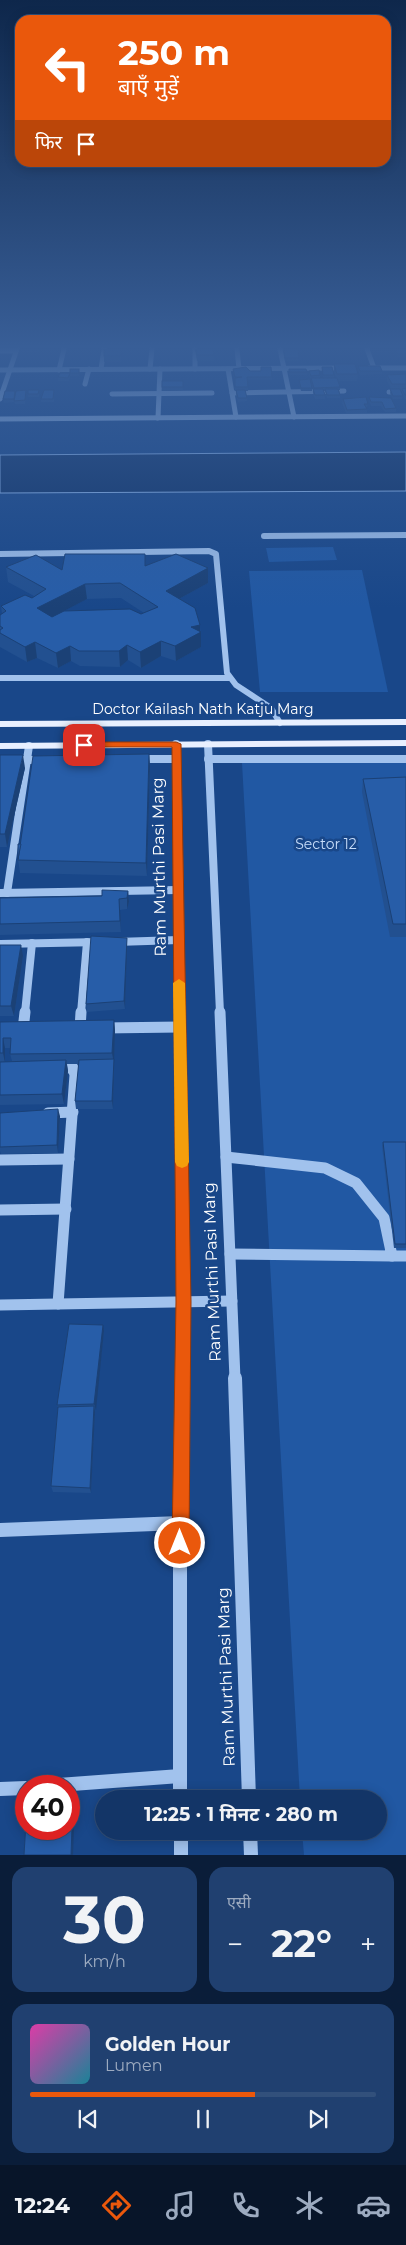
<!DOCTYPE html>
<html lang="hi">
<meta charset="utf-8">
<style>
body{margin:0;font-family:Montserrat,"Noto Sans Devanagari",sans-serif;background:#204070;color:#f1f3f6;height:100vh;display:flex;flex-direction:column;font-size:19px;white-space:nowrap}
*{box-sizing:border-box;margin:0}
p{font-size:16px;color:#9dabc0}
.icon{flex:none;width:28px;height:28px;fill:none;stroke:currentColor;stroke-width:2;stroke-linecap:round;stroke-linejoin:round}
.map{position:relative;height:1855px;overflow:hidden}
.details{display:flex;flex-direction:column;gap:12px;padding:12px;background:#0a1d39;flex:1}
.details>*{flex:none}
.banner{position:absolute;left:15px;top:15px;width:376px;height:152px;border-radius:15px;box-shadow:0 2px 12px #0003,0 0 0 1px #32507b;background:#ea580c;color:#fff;overflow:hidden}
.speed{position:absolute;left:15px;top:1775px;display:flex;gap:10px;font-size:25px;font-weight:700;text-align:center}
.speed>*{display:grid;place-content:center;width:65px;height:65px;border-radius:50%;background:#133567;box-shadow:0 2px 12px #0003,0 0 0 1px #32507b;line-height:1}
.speed .limit{border:8px solid #d22;background:#fff;color:#111}
.pin{position:absolute;display:grid;place-items:center;width:42px;height:42px;color:#fff;margin:-21px;border-radius:10px;box-shadow:0 2px 8px #0006}
.me{position:absolute;width:55px;margin:-28px;rotate:0deg;stroke-linejoin:round;filter:drop-shadow(0 0 4px #0008)}
.turn{display:flex;align-items:center;gap:18px;height:105px;padding:0 20px;font-size:22px}
.turn .icon{width:65px;height:65px;stroke-width:2.5}
.turn b{display:block;font-size:35px;line-height:42px}
.then{display:flex;align-items:center;height:48px;padding:0 20px;background:#0003;gap:10px;font-size:19px}
.big{font-size:38px;font-weight:700;line-height:1.1}
.details .widget{flex:1;display:flex;flex-direction:column;justify-content:center;gap:8px;min-width:0;padding:0 18px;border-radius:15px;background:#204070}
.details .dial{align-items:center;gap:0}
.dial b{font-size:65px;line-height:1}
.song{display:flex;align-items:center;gap:15px}
.cover{width:60px;height:60px;border-radius:8px;background:linear-gradient(135deg,hsl(320 70% 55%),hsl(190 70% 35%))}
.played{height:5px;border-radius:2px;background:linear-gradient(90deg,#ea580c 65%,#32507b 65%)}
.keys{display:flex;justify-content:space-around;direction:ltr}
.heat{display:flex;justify-content:space-between;align-items:center;font-size:28px;direction:ltr}
.details .tiles{flex:1;display:grid;gap:12px;grid-template-columns:1fr 1fr}
.widget:last-child{grid-column:span 2}
.trip{position:absolute;left:95px;top:1790px;width:292px;height:50px;border-radius:25px;background:#133567;box-shadow:0 2px 12px #0003,0 0 0 1px #32507b;font-weight:700;line-height:50px;text-align:center}
.menu{display:flex;height:80px;justify-content:space-around;align-items:center;background:#081529;color:#9dabc0}
.menu .icon{width:35px;height:35px}
.menu .current{color:#ea580c}
.menu b{font-size:22px;color:#f1f3f6}
.map>svg:first-child{display:block}
.green{fill:#2158a3}
.water{fill:#103367;stroke:#94bcf0}
.lines{fill:none;stroke-linecap:round;stroke-linejoin:round}
.minor-far4{stroke:#a1c2ed;stroke-width:5}
.minor-far3{stroke:#a1c2ed;stroke-width:6}
.minor-far2{stroke:#a1c2ed;stroke-width:8}
.minor-far1{stroke:#a1c2ed;stroke-width:11}
.minor{stroke:#a1c2ed;stroke-width:14}
.major{fill:#e8f0ff;fill-rule:evenodd}
.wall{fill:#225090;fill-rule:evenodd}
.shaded-wall{fill:#1b4176}
.building{fill:#275da8;stroke:#1b4176;fill-rule:evenodd}
.route{fill:#ea580c;stroke:#983908}
.slow{fill:#f59e0b}
.labels{text-anchor:middle;dominant-baseline:central;stroke-width:5;stroke-linejoin:round;paint-order:stroke}
.street-label{font-size:14px;fill:#fff;stroke:#194789}
.park-label{font-size:14px;fill:#c7ddfa;stroke:#194789}
.near-street-label{font-size:16px;fill:#fff;stroke:#194789}
</style>
<div class="map">
<svg width="406" height="1855" viewBox="0 0 406 1855">
<rect width="100%" height="100%" fill="#194789"/>
<g class="green">
<polygon points="333,547 337,560 269,562 266,548"/>
<polygon points="362,570 388,692 260,692 249,571"/>
<polygon points="406,761 406,1855 304,1855 302,1831 379,1831 379,1799 300,1799 242,763"/>
</g>
<polygon class="water" points="406,452 406,491 0,493 0,455"/>
<g class="lines">
<g class="minor-far4">
<polyline points="195,349 195,369"/>
<polyline points="237,349 239,369"/>
<polyline points="280,349 294,417"/>
<polyline points="367,349 374,368"/>
<polyline points="0,351 16,351"/>
<polyline points="369,368 406,368"/>
<polyline points="101,369 104,349"/>
<polyline points="150,369 152,349"/>
<polyline points="228,369 236,417"/>
<polyline points="0,370 346,368"/>
<polyline points="59,370 64,349"/>
<polyline points="85,384 89,369"/>
<polyline points="389,392 406,391"/>
<polyline points="232,393 344,391"/>
<polyline points="112,394 212,393"/>
<polyline points="0,399 17,349"/>
<polyline points="158,418 160,369"/>
<polyline points="0,419 406,416"/>
</g>
<g class="minor-far3">
<polyline points="264,536 406,535"/>
<polyline points="0,554 209,551 216,554 227,673 236,685 271,708 280,723"/>
<polyline points="0,678 229,678"/>
</g>
<g class="minor-far2">
<polyline points="176,744 180,1013"/>
<polyline points="208,744 220,1013"/>
<polyline points="138,759 177,759"/>
<polyline points="208,759 406,759"/>
<polyline points="0,760 42,760"/>
<polyline points="0,893 178,890"/>
<polyline points="7,893 29,746"/>
<polyline points="116,942 179,940"/>
<polyline points="0,944 101,942"/>
<polyline points="25,1013 32,943"/>
<polyline points="81,1013 87,942"/>
</g>
<g class="minor-far1">
<polyline points="180,1012 184,1302 183,1379"/>
<polyline points="220,1012 235,1379"/>
<polyline points="103,1028 180,1027"/>
<polyline points="80,1029 81,1012"/>
<polyline points="23,1030 25,1012"/>
<polyline points="55,1068 73,1068 75,1075 58,1304"/>
<polyline points="48,1113 73,1112"/>
<polyline points="226,1157 325,1168 356,1183 384,1218 392,1256 230,1254"/>
<polyline points="0,1160 69,1159"/>
<polyline points="0,1210 66,1209"/>
<polyline points="392,1256 406,1256"/>
<polyline points="0,1305 232,1301"/>
</g>
<g class="minor">
<polyline points="235,1378 249,1799"/>
<polyline points="0,1530 180,1523"/>
<polyline points="45,1786 180,1776"/>
<polyline points="0,1789 26,1788"/>
<polyline points="180,1799 180,1523 183,1378"/>
<polyline points="181,1831 181,1855"/>
<polyline points="250,1831 251,1855"/>
</g>
<g class="major">
<polygon points="406,719 406,725 0,727 0,721"/>
<polygon points="406,740 406,746 0,749 0,743"/>
</g>
</g>
<g class="wall">
<polygon points="22,349 39,349 39,352 23,352"/>
<polygon points="195,349 213,349 214,361 197,361"/>
<polygon points="283,349 298,349 299,361 285,361"/>
<polygon points="370,349 392,349 392,353 372,354"/>
<polygon points="396,349 406,349 406,357 398,357 396,353"/>
<polygon points="121,352 121,362 104,362 104,356"/>
<polygon points="334,364 358,374 357,381 338,381 340,387 340,390 339,390 340,395 340,398 327,398 325,391 324,391 325,395 325,399 315,399 313,393 313,389 309,374 309,371 320,375 320,378 323,378 322,367 334,375 334,378 336,378 334,371"/>
<polygon points="358,366 382,371 382,374 360,375 358,370"/>
<polygon points="79,369 79,376 70,376 70,373"/>
<polygon points="233,369 250,371 261,371 272,377 272,380 248,380 248,391 245,391 247,398 247,401 238,402 236,394 236,391 235,391"/>
<polygon points="289,369 307,372 307,375 289,375"/>
<polygon points="406,374 406,399 405,399 401,392 401,390 400,390 403,396 402,399 393,399 390,393 391,389 387,381 387,375"/>
<polygon points="70,376 69,381 58,381 58,377"/>
<polygon points="299,380 312,388 312,391 301,391 299,383"/>
<polygon points="162,381 183,381 183,390 162,391"/>
<polygon points="15,391 15,394 26,394 25,404 15,404 14,401 14,402 4,403 3,399"/>
<polygon points="39,393 39,397 28,397 28,394"/>
<polygon points="54,393 54,402 41,402 41,399"/>
<polygon points="369,397 396,408 396,412 385,412 381,406 371,406 369,400"/>
<polygon points="343,399 368,404 367,407 366,407 367,409 367,413 346,413 342,403"/>
<path d="M 145,566 L 208,568 L 208,583 L 179,599 L 200,625 L 201,647 L 176,661 L 161,656 L 141,668 L 128,660 L 120,667 L 80,666 L 71,661 L 58,668 L 37,658 L 27,662 L 0,647 L 0,615 L 2,614 L 1,606 L 32,598 L 34,596 L 8,582 L 6,567 L 62,570 ZM 121,598 L 144,613 L 141,614 L 52,617 L 87,599 Z"/>
<polygon points="149,754 150,767 147,876 20,873 18,859 21,844"/>
<polygon points="0,755 25,768 7,847 0,847"/>
<polygon points="406,777 406,937 390,937 362,792 363,779"/>
<polygon points="128,891 129,902 127,909 120,910 121,932 0,935 0,898 102,896"/>
<polygon points="0,945 23,956 14,1016 0,1016"/>
<polygon points="127,946 125,1009 87,1012 86,1004"/>
<path d="M 114,1020 L 115,1031 L 114,1059 L 114,1067 L 113,1109 L 76,1109 L 75,1101 L 79,1064 L 67,1064 L 68,1071 L 64,1104 L 0,1105 L 0,1022 ZM 5,1048 L 11,1048 L 10,1054 L 12,1061 L 5,1062 Z"/>
<polygon points="0,1113 60,1116 58,1153 1,1154 0,1151"/>
<polygon points="383,1142 406,1142 406,1248 394,1248 382,1146"/>
<polygon points="104,1331 95,1410 91,1493 53,1492 51,1486 58,1407 57,1405"/>
</g>
<g class="shaded-wall">
<polygon points="208,568 208,583 166,606 166,591"/>
<polygon points="85,584 87,599 39,624 37,608"/>
<polygon points="200,625 200,632 201,632 201,647 176,661 175,646 191,627"/>
<polygon points="161,641 161,656 141,668 140,652"/>
<polygon points="35,642 37,658 27,662 25,647"/>
<polygon points="127,645 128,660 120,667 119,651"/>
<polygon points="70,646 71,661 58,668 56,653"/>
<polygon points="149,754 150,767 147,876 146,863"/>
<polygon points="23,755 25,768 7,847 5,834"/>
<polygon points="128,891 129,902 127,909 127,898"/>
<polygon points="119,899 120,910 121,932 120,921"/>
<polygon points="127,938 127,946 125,1009 124,1001"/>
<polygon points="21,945 23,956 14,1016 11,1006"/>
<polygon points="114,1020 115,1031 114,1064 112,1053"/>
<polygon points="3,1038 5,1048 5,1063 3,1053"/>
<polygon points="114,1059 114,1067 113,1109 112,1101"/>
<polygon points="66,1060 68,1071 64,1104 62,1094"/>
<polygon points="58,1109 60,1116 58,1153 57,1145"/>
<polygon points="103,1325 104,1331 96,1410 94,1404"/>
<polygon points="94,1406 95,1412 91,1493 90,1488"/>
<polygon points="73,1800 75,1803 73,1855 71,1855"/>
</g>
<g class="building">
<rect x="104" y="349" width="17" height="7"/>
<polygon points="196,349 213,349 214,355 197,355"/>
<polygon points="284,349 298,349 299,358 285,358"/>
<polygon points="371,349 392,349 393,350 372,350"/>
<polygon points="396,349 406,349 406,354 398,354"/>
<polygon points="334,364 355,364 358,374 337,374"/>
<polygon points="358,366 380,366 382,371 360,371"/>
<polygon points="246,367 250,371 261,371 261,367 271,367 272,377 247,377 248,387 235,387 235,378 242,377 235,377 233,369"/>
<polygon points="322,367 332,367 334,375 323,375"/>
<rect x="70" y="369" width="9" height="4"/>
<polygon points="289,369 306,369 307,372 289,372"/>
<polygon points="319,370 320,375 311,376 309,371"/>
<polygon points="60,373 70,373 68,378 58,377"/>
<polygon points="406,374 406,384 392,384 387,375"/>
<polygon points="311,378 337,378 340,387 314,388"/>
<polygon points="310,379 312,388 301,388 299,380"/>
<rect x="162" y="381" width="21" height="6"/>
<polygon points="406,388 406,395 405,395 402,389"/>
<polygon points="313,389 323,389 325,395 315,395"/>
<polygon points="325,389 338,389 340,395 327,395"/>
<polygon points="390,389 400,389 403,396 393,396"/>
<polygon points="26,390 25,400 14,401 16,391"/>
<polygon points="28,390 39,390 38,394 28,394"/>
<polygon points="44,390 54,390 53,399 41,399"/>
<polygon points="236,390 245,390 247,398 238,398"/>
<polygon points="5,391 15,391 14,399 3,399"/>
<polygon points="366,397 368,404 364,404 367,409 347,410 343,399"/>
<polygon points="369,397 391,398 396,408 385,409 382,402 371,402"/>
<path d="M 65,554 L 145,554 L 145,566 L 176,554 L 208,568 L 166,591 L 195,608 L 200,625 L 191,627 L 201,632 L 175,646 L 161,641 L 140,652 L 127,645 L 119,651 L 79,651 L 70,646 L 56,653 L 35,642 L 25,647 L 0,633 L 0,630 L 3,628 L 0,626 L 0,615 L 6,611 L 1,606 L 25,595 L 32,598 L 46,589 L 6,567 L 36,555 L 62,570 ZM 120,583 L 158,607 L 141,614 L 130,609 L 64,611 L 52,617 L 37,608 L 85,584 Z"/>
<polygon points="149,754 146,863 18,860 33,756"/>
<polygon points="0,755 23,755 5,834 0,834"/>
<polygon points="406,777 406,924 393,924 363,779"/>
<polygon points="18,844 21,844 18,859"/>
<polygon points="102,890 128,891 127,898 119,899 120,921 0,924 0,898 102,896"/>
<polygon points="91,936 127,938 124,1001 86,1004"/>
<polygon points="0,945 21,945 11,1006 0,1006"/>
<polygon points="114,1020 112,1053 10,1054 11,1038 3,1038 3,1053 0,1053 0,1022"/>
<polygon points="114,1059 112,1101 75,1101 79,1060"/>
<polygon points="66,1060 62,1094 0,1095 0,1062"/>
<polygon points="58,1109 57,1145 0,1147 0,1113"/>
<polygon points="383,1142 406,1142 406,1244 395,1244"/>
<polygon points="69,1324 103,1325 94,1404 57,1405"/>
<polygon points="94,1406 90,1488 51,1486 58,1407"/>
<polygon points="73,1800 71,1855 24,1855 26,1822 26,1829 69,1829 69,1801"/>
</g>
<linearGradient id="sky" x2="0" y2="1"><stop stop-color="#0e274b"/><stop offset="0.57" stop-color="#385e97"/><stop offset="1" stop-color="#385e97" stop-opacity="0"/></linearGradient>
<rect width="406" height="608" fill="url(#sky)"/>
<polygon class="route" points="84,742 176,742 181,744 191,1302 189,1543 187,1549 180,1552 174,1549 172,1543 176,1302 172,747 81,747 79,745"/>
<polygon class="slow" points="179,979 185,983 189,1162 187,1166 182,1168 177,1166 175,1162 173,983"/>
<g class="labels">
<g class="street-label">
<text x="203" y="709">Doctor Kailash Nath Katju Marg</text>
</g>
<g class="park-label">
<text x="326" y="844">Sector 12</text>
</g>
<g class="near-street-label">
<text transform="translate(159 867) rotate(-91)">Ram Murthi Pasi Marg</text>
<text transform="translate(212 1272) rotate(-92)">Ram Murthi Pasi Marg</text>
<text transform="translate(226 1677) rotate(-92)">Ram Murthi Pasi Marg</text>
</g>
</g>
</svg>
<div class="speed"><div class="limit">40</div></div>
<div class="pin" style="left:84px;top:745px;background:#d93025"><svg class="icon" aria-label="arrive" viewBox="0 0 24 24"><path d="M6 21V4h12l-3 4 3 4H6"/></svg></div>
<svg class="me" style="left:180px;top:1543px" viewBox="-20 -20 40 40"><circle r="17" fill="#ea580c" stroke="#fff" stroke-width="3"/><path d="M0-11L8 9 0 5-8 9z" fill="#fff"/></svg>
<div class="trip">12:25 · 1 मिनट · 280 m</div>
<div class="banner">
<div class="turn"><svg class="icon" aria-label="left" viewBox="0 0 24 24"><path d="M17 20v-9H6M10 6l-5 5 5 5"/></svg><div><b>250 m</b>बाएँ मुड़ें</div></div>
<div class="then">फिर<svg class="icon" aria-label="arrive" viewBox="0 0 24 24"><path d="M6 21V4h12l-3 4 3 4H6"/></svg></div>
</div>
</div>
<section class="details">
<div class="tiles">
<div class="widget dial"><b>30</b><p>km/h</p></div>
<div class="widget"><p>एसी</p>
<div class="heat"><a>−</a><b class="big">22°</b><a>+</a></div>
</div>
<div class="widget">
<div class="song"><i class="cover"></i><div><b>Golden Hour</b><p>Lumen</p></div></div>
<div class="played"></div>
<div class="keys"><svg class="icon" aria-label="previous" viewBox="0 0 24 24"><path d="M18 5L8 12l10 7zM5 5v14"/></svg><svg class="icon" aria-label="pause" viewBox="0 0 24 24"><path d="M8 5v14M16 5v14"/></svg><svg class="icon" aria-label="next" viewBox="0 0 24 24"><path d="M6 5l10 7-10 7zM19 5v14"/></svg></div>
</div>
</div>
</section>
<nav class="menu">
<b>12:24</b>
<svg class="icon current" aria-label="directions" viewBox="0 0 24 24"><path d="M12 3l9 9-9 9-9-9zM9 14v-3h6M13 9l2 2-2 2"/></svg>
<svg class="icon" aria-label="music" viewBox="0 0 24 24"><path d="M9 18V5l10-2v13"/><circle cx="6" cy="18" r="3"/><circle cx="16" cy="16" r="3"/></svg>
<svg class="icon" aria-label="phone" viewBox="0 0 24 24"><path d="M5 4h4l2 5-3 2q2 4 5 5l2-3 5 2v4C11 20 4 13 5 4z"/></svg>
<svg class="icon" aria-label="climate" viewBox="0 0 24 24"><path d="M12 3v18M4 7l16 10M4 17L20 7"/></svg>
<svg class="icon" aria-label="car" viewBox="0 0 24 24"><path d="M5 17H2v-5l4-1 3-4h7l3 4 3 1v5h-3M9 17h6M6 11h13"/><circle cx="7" cy="17" r="2"/><circle cx="17" cy="17" r="2"/></svg>
</nav>
